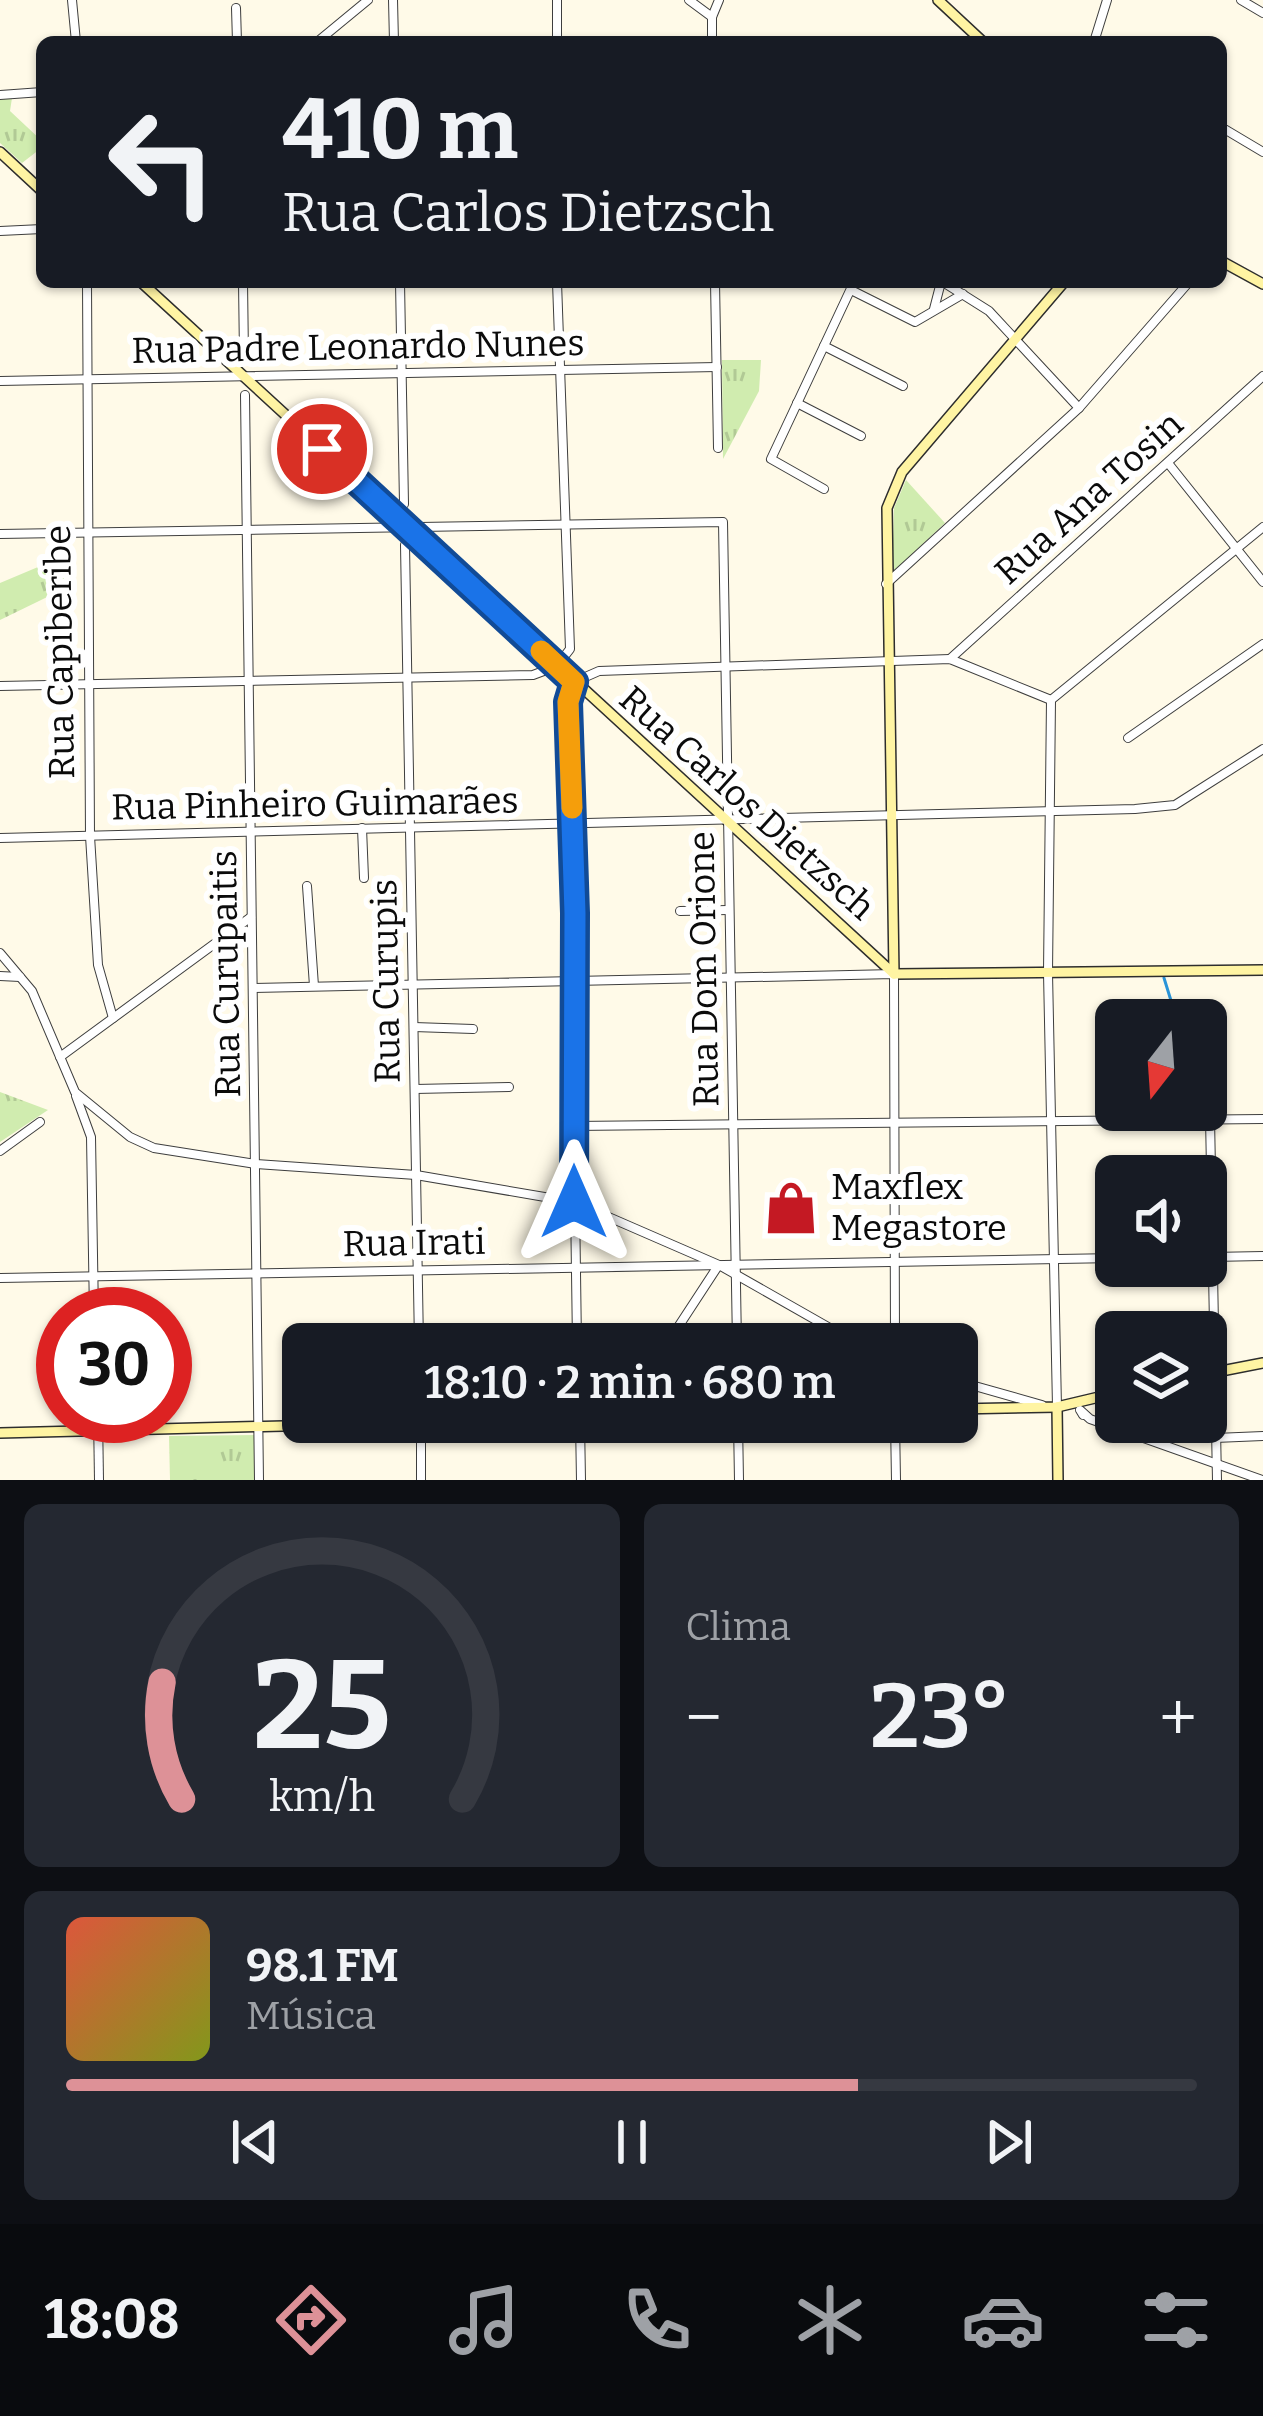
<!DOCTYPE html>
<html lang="pt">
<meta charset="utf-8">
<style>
body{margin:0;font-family:Bitter,serif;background:#242831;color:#f1f3f6;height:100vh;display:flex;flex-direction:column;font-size:45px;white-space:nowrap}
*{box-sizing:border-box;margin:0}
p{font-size:39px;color:#9ea1a6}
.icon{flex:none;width:66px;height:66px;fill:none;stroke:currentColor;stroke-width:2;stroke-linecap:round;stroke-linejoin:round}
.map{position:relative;height:1480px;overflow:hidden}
.panel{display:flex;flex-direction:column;gap:24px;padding:24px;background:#0d0f14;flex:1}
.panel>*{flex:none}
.guide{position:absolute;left:36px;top:36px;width:1191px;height:252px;border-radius:18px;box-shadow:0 3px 9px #0004;background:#171b24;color:#f1f3f6;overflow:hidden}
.needle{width:78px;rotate:197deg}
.tools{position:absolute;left:1095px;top:999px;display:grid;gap:24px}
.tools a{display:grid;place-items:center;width:132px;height:132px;border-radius:18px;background:#171b24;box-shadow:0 3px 9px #0004;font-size:60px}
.speed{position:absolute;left:36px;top:1287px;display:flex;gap:24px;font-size:60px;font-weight:700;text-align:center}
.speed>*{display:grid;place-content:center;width:156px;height:156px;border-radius:50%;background:#171b24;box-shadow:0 3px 9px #0004;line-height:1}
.speed .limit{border:18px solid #d22;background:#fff;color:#111}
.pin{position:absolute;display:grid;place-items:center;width:102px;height:102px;color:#fff;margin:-51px;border:6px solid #fff;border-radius:50%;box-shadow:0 3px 12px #0007}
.me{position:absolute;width:132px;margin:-66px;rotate:0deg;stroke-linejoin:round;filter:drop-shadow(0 0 9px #0008)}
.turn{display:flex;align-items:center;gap:42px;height:252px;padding:0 48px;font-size:54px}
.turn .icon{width:156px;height:156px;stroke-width:2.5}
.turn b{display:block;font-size:84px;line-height:102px}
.big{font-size:90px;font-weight:600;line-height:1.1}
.panel .tile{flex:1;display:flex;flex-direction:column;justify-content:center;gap:18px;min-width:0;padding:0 42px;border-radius:18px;background:#242831}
.panel .dial{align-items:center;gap:0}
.dial svg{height:312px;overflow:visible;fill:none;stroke:#363941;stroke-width:7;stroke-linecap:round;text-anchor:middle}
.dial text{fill:#f1f3f6;stroke:none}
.song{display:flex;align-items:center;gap:36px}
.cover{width:144px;height:144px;border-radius:18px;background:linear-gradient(135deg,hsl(10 70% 55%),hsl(70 70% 35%))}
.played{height:12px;border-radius:6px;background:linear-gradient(90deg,#dd9197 70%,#363941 70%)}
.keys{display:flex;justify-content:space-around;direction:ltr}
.heat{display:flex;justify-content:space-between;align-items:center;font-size:66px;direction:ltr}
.panel .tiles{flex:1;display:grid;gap:24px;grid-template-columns:1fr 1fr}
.tile:last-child{grid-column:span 2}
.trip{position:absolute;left:282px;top:1323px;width:696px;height:120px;border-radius:18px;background:#171b24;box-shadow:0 3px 9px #0004;font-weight:600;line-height:120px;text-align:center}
.tabs{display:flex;height:192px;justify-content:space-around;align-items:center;background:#090b0e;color:#9ea1a6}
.tabs .icon{width:84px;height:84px}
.tabs .active{color:#dd9197}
.tabs b{font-size:54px;color:#f1f3f6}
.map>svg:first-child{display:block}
.grass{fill:url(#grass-tufts)}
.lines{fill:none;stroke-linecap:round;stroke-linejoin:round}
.stream{stroke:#2a94d8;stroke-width:3}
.street-casing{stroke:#3e3e3e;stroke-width:10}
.secondary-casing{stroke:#2d2d2d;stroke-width:12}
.street{stroke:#fff;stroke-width:8}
.secondary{stroke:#fff4a3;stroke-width:9}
.route-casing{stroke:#114b97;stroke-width:30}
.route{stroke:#1a73e8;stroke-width:21}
.slow{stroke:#f59e0b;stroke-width:21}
.labels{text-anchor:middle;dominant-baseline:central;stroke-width:12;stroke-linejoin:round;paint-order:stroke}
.street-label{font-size:36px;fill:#0b0b0b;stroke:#fff}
.poi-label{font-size:36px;fill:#0b0b0b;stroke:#fff;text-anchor:start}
</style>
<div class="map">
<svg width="1263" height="1480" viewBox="0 0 1263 1480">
<defs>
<pattern id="grass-tufts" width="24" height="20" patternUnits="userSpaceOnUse" patternTransform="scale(3)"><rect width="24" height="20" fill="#d0ecaf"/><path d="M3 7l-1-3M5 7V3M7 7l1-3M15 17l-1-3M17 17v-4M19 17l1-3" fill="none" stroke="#b1c995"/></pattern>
</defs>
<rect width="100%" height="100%" fill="#fffae8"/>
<g class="grass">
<polygon points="12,98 10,111 42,141 40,149 22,163 0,143 0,99"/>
<polygon points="722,360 761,360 759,391 723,459"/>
<polygon points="906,480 945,523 892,573 894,508"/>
<polygon points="76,551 76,583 0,620 0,583"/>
<polygon points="0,1092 48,1110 0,1142"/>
<polygon points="255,1435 255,1480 170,1480 169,1436"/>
</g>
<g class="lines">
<g class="stream">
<polyline points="1164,978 1177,1020"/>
<polyline points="1206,1098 1214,1109"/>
</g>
<defs>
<g id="street">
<polyline points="72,0 76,42"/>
<polyline points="393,0 394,42"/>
<polyline points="689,0 712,17"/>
<polyline points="1241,0 1263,13"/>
<polyline points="236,8 237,42"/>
<polyline points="317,42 368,0"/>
<polyline points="557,42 557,0"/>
<polyline points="712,42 712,17 719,0"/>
<polyline points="1094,42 1107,0"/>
<polyline points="0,95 42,92"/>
<polyline points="1221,127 1263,152"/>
<polyline points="0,231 42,229"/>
<polyline points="87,282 90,836 98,965 113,1018"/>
<polyline points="243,282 244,356"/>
<polyline points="400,282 404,504"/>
<polyline points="715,282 718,448"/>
<polyline points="943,282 989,311 1079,408"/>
<polyline points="851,290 915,322 963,294"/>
<polyline points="934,309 941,282"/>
<polyline points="824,346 903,386"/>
<polyline points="0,381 717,367"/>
<polyline points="245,395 259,1480"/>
<polyline points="797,403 861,436"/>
<polyline points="1168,463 1263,582"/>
<polyline points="824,489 771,459 854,282"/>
<polyline points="0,534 723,522 737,1344"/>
<polyline points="405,545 419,1344"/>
<polyline points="886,584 1079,408 1189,282"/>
<polyline points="950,659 1263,376"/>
<polyline points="0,686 533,675 557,666 570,649 557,282"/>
<polyline points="1051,700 1048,973 1057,1407"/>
<polyline points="1051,700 1263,527"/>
<polyline points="1128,738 1263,644"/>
<polyline points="362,828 364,878"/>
<polyline points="0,838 1135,809 1175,805 1263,749"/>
<polyline points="307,886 314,986"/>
<polyline points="680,911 728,910"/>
<polyline points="0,953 32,991 75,1092 130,1137 154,1148 256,1164 416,1175 574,1202 719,1265 858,1344"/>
<polyline points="0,976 20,977"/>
<polyline points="253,988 894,974 895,1344"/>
<polyline points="414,1027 473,1029"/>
<polyline points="60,1057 251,917"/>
<polyline points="415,1089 509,1087"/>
<polyline points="76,1096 91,1137 94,1314"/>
<polyline points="1210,1118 1217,1480"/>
<polyline points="574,1126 1263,1119"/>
<polyline points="0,1151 40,1122"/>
<polyline points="1211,1257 1263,1256"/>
<polyline points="0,1278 1116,1258"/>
<polyline points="577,1344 568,702 574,682 599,671 950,659 1051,700"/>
<polyline points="667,1344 718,1266"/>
<polyline points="957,1381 1042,1405"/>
<polyline points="1083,1415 1080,1410 1090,1419 1262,1480"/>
<polyline points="98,1416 99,1480"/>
<polyline points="421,1422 421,1480"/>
<polyline points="580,1422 581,1480"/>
<polyline points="738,1422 739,1480"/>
<polyline points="895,1422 896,1480"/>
<polyline points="1215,1438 1263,1436"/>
</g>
<g id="secondary">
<polyline points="938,0 983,42"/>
<polyline points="0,152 42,191"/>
<polyline points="1221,261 1263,284"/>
<polyline points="141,282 894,974"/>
<polyline points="894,974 887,508 902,472 1064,282"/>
<polyline points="894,974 1263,970"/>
<polyline points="1206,1374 1263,1363"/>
<polyline points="1057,1407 1058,1480"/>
<polyline points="957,1409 1057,1407 1116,1393"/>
<polyline points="0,1433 439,1422"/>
</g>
</defs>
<use href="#street" class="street-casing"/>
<use href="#secondary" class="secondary-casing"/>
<use href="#street" class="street"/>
<use href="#secondary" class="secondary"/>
</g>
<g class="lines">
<defs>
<polyline id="route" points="322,449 574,682 568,702 575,913 574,1202"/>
</defs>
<use href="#route" class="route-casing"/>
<use href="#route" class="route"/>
<polyline class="slow" points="541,651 574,682 568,702 572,808"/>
</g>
<defs>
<symbol id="shop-bare" viewBox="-9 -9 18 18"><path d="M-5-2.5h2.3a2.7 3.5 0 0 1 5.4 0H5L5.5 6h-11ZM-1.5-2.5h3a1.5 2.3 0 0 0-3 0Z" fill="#c41923" stroke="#fff" stroke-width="2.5" paint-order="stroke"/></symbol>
</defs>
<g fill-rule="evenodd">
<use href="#shop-bare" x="753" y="1170" width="76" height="76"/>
</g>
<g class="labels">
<g class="street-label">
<text transform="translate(358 347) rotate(-1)">Rua Padre Leonardo Nunes</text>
<text transform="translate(1089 498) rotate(-42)">Rua Ana Tosin</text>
<text transform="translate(60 652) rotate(-91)">Rua Capiberibe</text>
<text transform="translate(747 803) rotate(42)">Rua Carlos Dietzsch</text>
<text transform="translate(315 804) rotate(-1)">Rua Pinheiro Guimarães</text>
<text transform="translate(704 969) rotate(-91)">Rua Dom Orione</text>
<text transform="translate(226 974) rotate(-91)">Rua Curupaitis</text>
<text transform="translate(386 981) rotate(-91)">Rua Curupis</text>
<text transform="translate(414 1243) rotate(-1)">Rua Irati</text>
</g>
<g class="poi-label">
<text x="831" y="1187">Maxflex<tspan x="831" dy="41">Megastore</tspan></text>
</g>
</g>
</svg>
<div class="tools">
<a><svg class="needle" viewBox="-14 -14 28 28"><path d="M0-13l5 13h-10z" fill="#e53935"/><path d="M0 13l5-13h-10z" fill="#9ea1a6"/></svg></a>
<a><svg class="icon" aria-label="sound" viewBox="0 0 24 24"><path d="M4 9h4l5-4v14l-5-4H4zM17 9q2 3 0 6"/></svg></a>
<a><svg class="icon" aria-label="layers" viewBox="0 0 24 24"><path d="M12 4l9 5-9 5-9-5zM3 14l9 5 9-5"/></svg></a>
</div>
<div class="speed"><div class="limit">30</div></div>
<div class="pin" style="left:322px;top:449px;background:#d93025"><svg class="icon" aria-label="arrive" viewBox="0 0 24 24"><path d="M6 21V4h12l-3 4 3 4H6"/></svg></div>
<svg class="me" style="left:574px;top:1202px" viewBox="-20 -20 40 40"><path d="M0-17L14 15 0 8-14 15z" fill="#1a73e8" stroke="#fff" stroke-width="4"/></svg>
<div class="trip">18:10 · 2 min · 680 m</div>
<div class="guide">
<div class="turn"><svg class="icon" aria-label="left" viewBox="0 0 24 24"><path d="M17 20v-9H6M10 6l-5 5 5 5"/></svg><div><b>410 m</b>Rua Carlos Dietzsch</div></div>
</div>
</div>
<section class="panel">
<div class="tiles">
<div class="tile dial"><svg viewBox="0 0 100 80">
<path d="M14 69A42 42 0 1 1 86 69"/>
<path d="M14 69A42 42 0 0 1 9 39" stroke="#dd9197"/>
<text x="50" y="56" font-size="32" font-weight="700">25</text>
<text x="50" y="72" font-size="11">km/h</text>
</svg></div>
<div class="tile"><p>Clima</p>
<div class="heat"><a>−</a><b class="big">23°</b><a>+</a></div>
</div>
<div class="tile">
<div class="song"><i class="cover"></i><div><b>98.1 FM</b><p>Música</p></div></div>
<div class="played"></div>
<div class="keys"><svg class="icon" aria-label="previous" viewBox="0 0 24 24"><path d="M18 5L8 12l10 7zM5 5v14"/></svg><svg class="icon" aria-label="pause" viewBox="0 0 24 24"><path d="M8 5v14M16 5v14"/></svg><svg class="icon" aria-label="next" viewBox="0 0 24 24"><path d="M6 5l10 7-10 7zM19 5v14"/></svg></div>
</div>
</div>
</section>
<nav class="tabs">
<b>18:08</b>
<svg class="icon active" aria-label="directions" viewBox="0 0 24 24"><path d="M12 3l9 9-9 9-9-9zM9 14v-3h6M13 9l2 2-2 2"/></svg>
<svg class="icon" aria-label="music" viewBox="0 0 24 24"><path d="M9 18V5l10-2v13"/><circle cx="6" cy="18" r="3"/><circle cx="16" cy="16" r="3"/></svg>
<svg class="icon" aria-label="phone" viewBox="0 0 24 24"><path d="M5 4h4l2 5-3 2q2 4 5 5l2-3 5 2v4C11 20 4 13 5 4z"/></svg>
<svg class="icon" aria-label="climate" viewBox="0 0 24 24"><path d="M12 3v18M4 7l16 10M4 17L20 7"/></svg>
<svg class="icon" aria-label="car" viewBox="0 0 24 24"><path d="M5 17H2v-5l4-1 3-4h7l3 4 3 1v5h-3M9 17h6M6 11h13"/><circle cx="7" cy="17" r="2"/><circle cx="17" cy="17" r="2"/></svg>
<svg class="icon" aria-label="filters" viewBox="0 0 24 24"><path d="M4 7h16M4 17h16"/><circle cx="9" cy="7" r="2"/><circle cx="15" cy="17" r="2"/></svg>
</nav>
